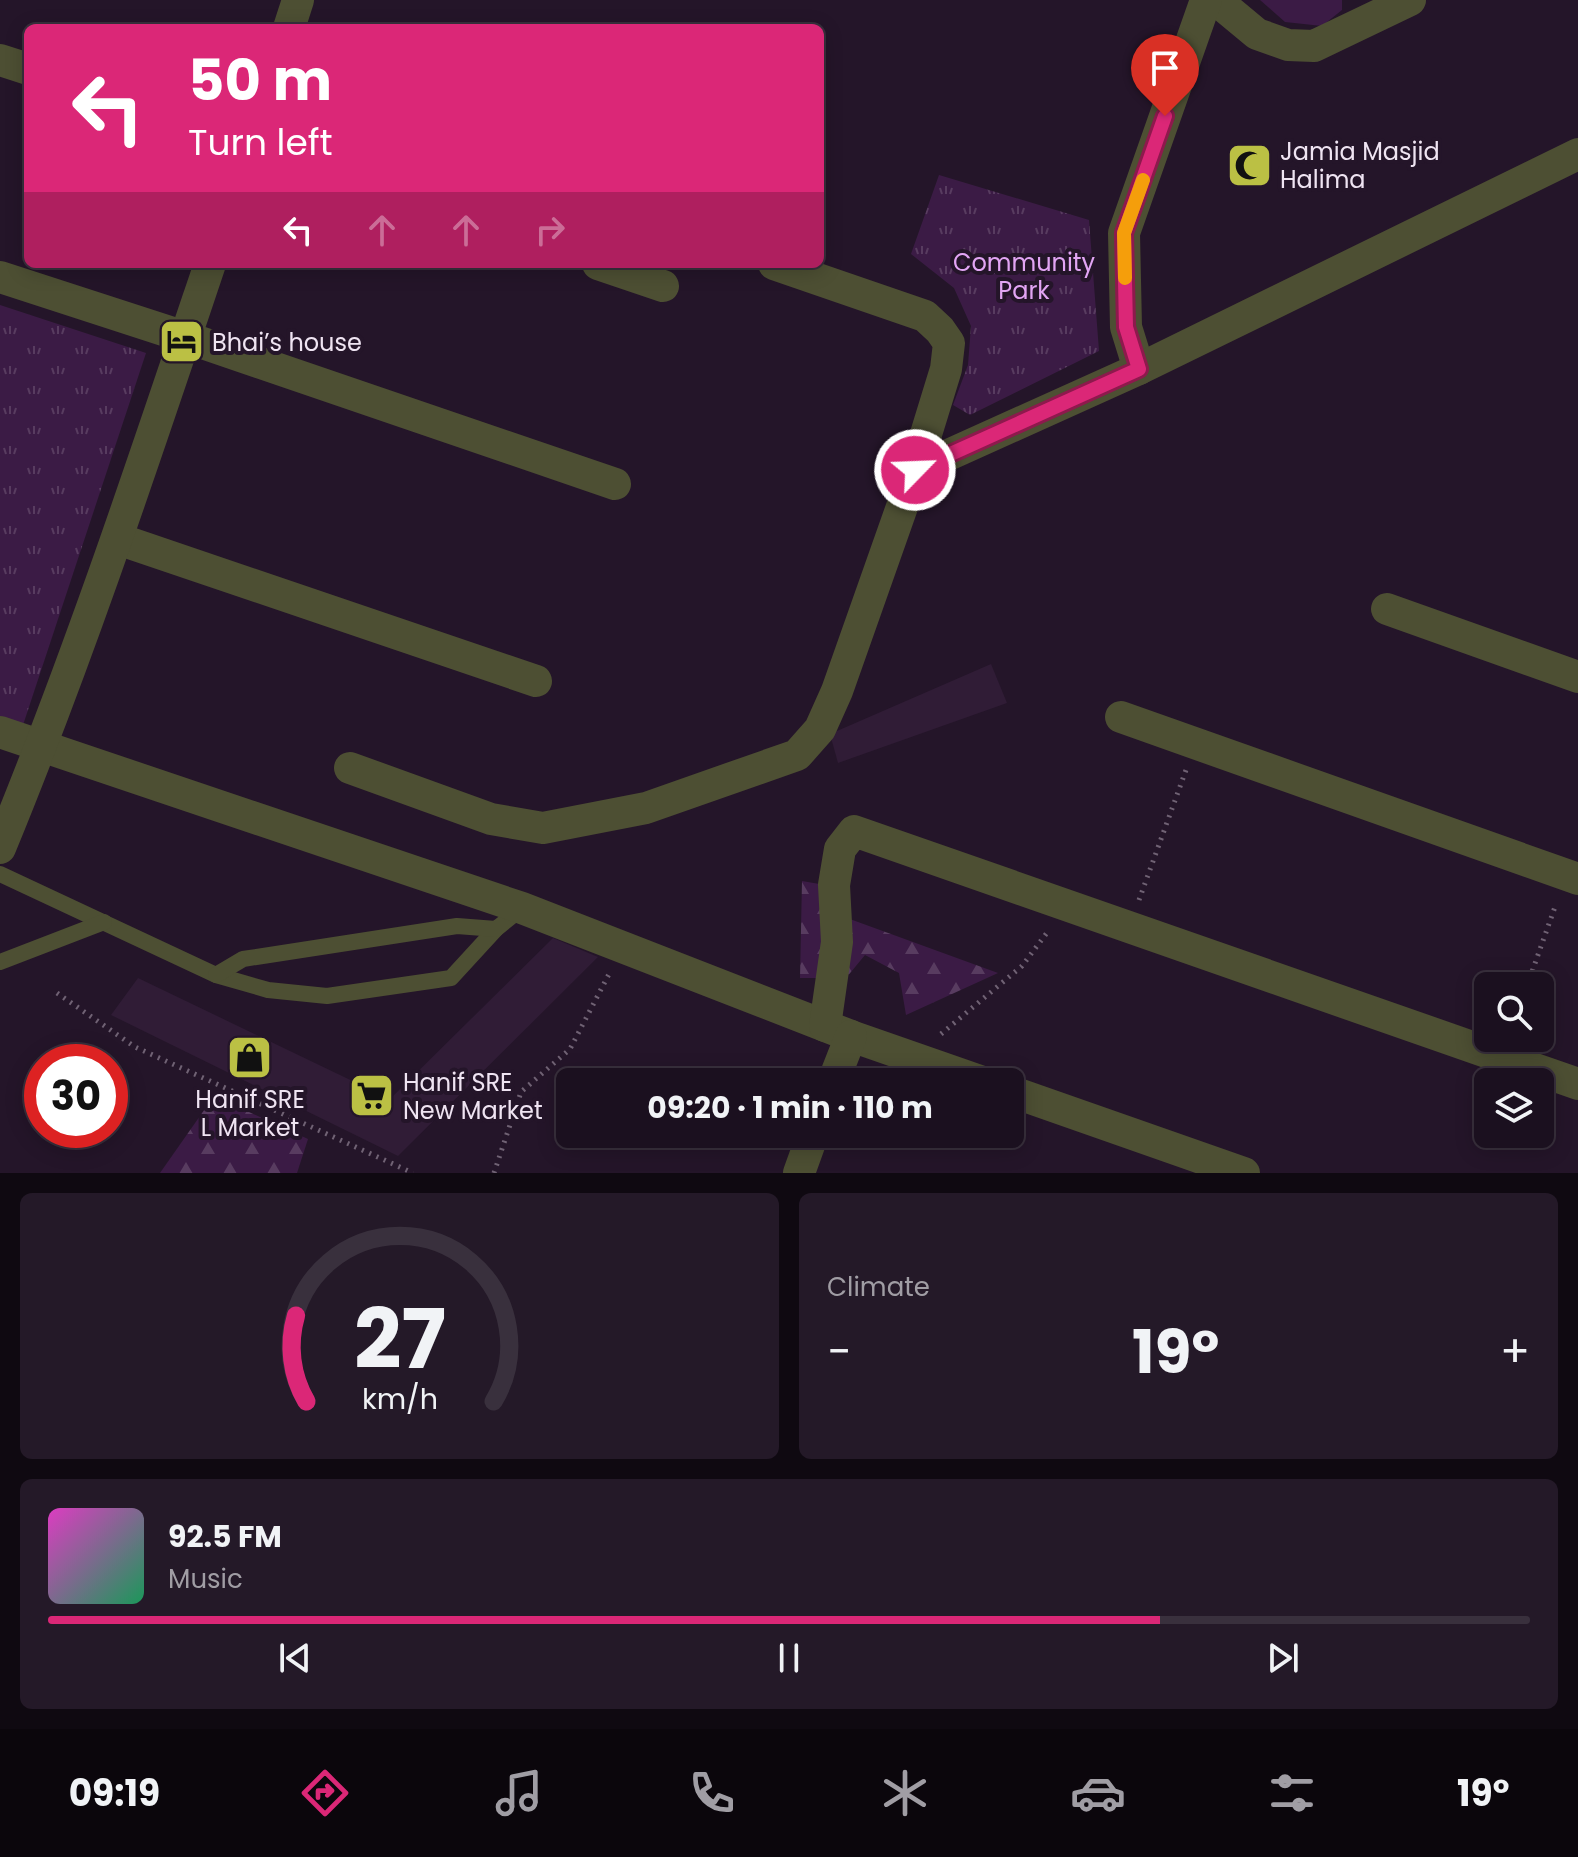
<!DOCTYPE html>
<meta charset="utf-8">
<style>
body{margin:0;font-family:Poppins,sans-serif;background:#241928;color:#f1f3f6;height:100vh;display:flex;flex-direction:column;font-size:30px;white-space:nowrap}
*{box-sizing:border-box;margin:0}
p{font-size:26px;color:#a09da4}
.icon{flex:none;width:44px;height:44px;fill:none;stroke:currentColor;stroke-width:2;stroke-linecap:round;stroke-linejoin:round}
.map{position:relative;height:1173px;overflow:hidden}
.sheet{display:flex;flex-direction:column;gap:20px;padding:20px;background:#0f0911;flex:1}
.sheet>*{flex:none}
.banner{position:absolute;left:24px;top:24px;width:800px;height:244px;border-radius:12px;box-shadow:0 4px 20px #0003,0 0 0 2px #39303d;background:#db2777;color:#fff;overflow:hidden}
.tools{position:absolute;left:1474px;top:972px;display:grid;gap:16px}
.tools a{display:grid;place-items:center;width:80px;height:80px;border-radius:12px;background:#1b101f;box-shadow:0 4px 20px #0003,0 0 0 2px #39303d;font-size:40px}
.speed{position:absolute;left:24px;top:1044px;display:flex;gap:16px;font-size:40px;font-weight:700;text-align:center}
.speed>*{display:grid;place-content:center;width:104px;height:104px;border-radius:50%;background:#1b101f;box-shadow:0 4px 20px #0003,0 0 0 2px #39303d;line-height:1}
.speed .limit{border:12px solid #d22;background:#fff;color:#111}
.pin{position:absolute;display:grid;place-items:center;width:68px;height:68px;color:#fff;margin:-82px -34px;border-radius:50% 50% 50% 0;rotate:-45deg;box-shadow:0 0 8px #0007}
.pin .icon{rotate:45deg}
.me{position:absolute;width:88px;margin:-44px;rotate:66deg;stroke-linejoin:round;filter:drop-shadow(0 0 6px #0008)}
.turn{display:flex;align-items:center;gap:28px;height:168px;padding:0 32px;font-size:36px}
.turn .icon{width:104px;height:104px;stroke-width:2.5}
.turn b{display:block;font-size:56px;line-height:68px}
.lanes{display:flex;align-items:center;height:76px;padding:0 32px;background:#0003;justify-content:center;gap:40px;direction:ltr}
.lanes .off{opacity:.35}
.big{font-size:60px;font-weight:700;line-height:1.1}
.sheet .tile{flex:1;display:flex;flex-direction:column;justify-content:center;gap:12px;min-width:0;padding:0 28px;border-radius:12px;background:#241928}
.sheet .dial{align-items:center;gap:0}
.dial svg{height:208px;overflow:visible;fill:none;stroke:#39303d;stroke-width:7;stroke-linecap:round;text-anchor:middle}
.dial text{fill:#f1f3f6;stroke:none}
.song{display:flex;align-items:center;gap:24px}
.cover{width:96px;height:96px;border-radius:12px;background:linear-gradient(135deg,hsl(310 70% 55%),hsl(150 70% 35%))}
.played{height:8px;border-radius:4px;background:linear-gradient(90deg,#db2777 75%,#39303d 75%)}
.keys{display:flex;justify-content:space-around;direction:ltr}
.heat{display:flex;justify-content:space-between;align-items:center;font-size:44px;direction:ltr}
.sheet .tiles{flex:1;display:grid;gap:20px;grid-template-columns:1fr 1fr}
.tile:last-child{grid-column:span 2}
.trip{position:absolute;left:556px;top:1068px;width:468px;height:80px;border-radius:12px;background:#1b101f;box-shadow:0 4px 20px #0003,0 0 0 2px #39303d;font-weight:700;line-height:80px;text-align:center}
.tabs{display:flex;height:128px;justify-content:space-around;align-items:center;background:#0b060c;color:#a09da4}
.tabs .icon{width:56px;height:56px}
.tabs .active{color:#db2777}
.tabs b{font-size:36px;color:#f1f3f6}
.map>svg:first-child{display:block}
.built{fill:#301c36}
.grass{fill:#3b1b45}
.forest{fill:url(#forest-firs)}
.park{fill:url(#park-tufts)}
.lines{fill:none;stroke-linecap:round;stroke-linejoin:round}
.path{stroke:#706274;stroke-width:5;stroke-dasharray:2 6;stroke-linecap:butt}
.lane{stroke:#4d4f33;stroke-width:16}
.street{stroke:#4d4f33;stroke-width:32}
.route-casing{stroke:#8e194d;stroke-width:20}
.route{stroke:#db2777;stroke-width:14}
.slow{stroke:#f59e0b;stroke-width:14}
.labels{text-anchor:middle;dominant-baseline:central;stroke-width:8;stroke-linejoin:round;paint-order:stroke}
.poi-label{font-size:24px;fill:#efe4f2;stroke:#241529;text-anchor:start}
.park-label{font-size:24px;fill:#e2a5f4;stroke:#241529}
</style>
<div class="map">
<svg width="1578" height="1173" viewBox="0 0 1578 1173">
<defs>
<pattern id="forest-firs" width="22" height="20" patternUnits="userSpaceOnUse" patternTransform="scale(2)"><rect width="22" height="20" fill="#3b1b45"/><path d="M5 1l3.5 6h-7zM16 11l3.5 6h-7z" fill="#583c60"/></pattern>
<pattern id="park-tufts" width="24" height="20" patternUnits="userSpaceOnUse" patternTransform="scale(2)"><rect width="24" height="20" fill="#3b1b45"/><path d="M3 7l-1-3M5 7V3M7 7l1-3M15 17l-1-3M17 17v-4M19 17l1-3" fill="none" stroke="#583c60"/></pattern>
</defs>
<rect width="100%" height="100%" fill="#241529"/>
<g class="built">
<polygon points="991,664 1007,703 838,763 830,734"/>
<polygon points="553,938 598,957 398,1156 111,1015 138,978 390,1099"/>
</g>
<polygon class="grass" points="1260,0 1342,0 1342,10 1322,26 1285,22"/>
<g class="forest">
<polygon points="802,881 842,888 836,914 998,973 906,1015 899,973 865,955 846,978 800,978"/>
<polygon points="214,1096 308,1139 297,1173 160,1173"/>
</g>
<g class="park">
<polygon points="939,175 1089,220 1099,351 970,415 953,405 968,365 971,326 954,288 911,254"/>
<polygon points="0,305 146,353 23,725 0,717"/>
</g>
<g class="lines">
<g class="path">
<polyline points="1139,900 1186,770"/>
<polyline points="1527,986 1556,904"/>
<polyline points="57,993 135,1047 413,1173"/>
<polyline points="941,1034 1022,966 1049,930"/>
<polyline points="494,1173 521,1092 570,1049 609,974"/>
</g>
<g class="lane">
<polyline points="0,874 216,975 268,990 327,996 451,978 496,929"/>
<polyline points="0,962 104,922"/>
<polyline points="216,975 243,959 457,926 496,929 522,908"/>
</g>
<g class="street">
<polyline points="1216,0 1257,34 1288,45 1314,46 1410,0"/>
<polyline points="289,28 298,0"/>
<polyline points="0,60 28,69"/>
<polyline points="598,264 663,286"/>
<polyline points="0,277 185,337 615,484"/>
<polyline points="1139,369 1126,327 1124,233 1206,0"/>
<polyline points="915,470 1139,369 1578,154"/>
<polyline points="118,539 536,681"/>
<polyline points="1387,609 1578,677"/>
<polyline points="1121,717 1578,879"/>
<polyline points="0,732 522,908 851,1036 983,1082"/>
<polyline points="350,768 491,819 543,828 646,808 797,755 820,729 837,691 915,470 946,369 949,343 940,330 925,316 774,264"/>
<path d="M 0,848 C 79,656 144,460 210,264"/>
<polyline points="825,1026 837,942 834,885 840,849 854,831 1578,1084"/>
<polyline points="833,1082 851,1036"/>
<polyline points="1010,1091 1244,1173"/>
<polyline points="799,1173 813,1134"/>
</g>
</g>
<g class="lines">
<defs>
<polyline id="route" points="915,470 1139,369 1126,327 1124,233 1165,116"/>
</defs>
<use href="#route" class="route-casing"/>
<use href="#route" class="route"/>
<polyline class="slow" points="1125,278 1124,233 1143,180"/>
</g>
<defs>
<symbol id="mosque-square" viewBox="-11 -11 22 22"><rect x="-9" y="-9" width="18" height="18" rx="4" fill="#bbc044" stroke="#241529"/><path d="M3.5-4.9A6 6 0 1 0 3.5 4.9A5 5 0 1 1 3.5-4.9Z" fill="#111"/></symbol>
<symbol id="hotel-square" viewBox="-11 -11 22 22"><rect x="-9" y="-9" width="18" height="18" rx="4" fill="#bbc044" stroke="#241529"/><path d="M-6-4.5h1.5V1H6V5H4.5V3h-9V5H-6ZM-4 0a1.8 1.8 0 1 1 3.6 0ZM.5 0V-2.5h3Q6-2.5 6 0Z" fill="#111"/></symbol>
<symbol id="shop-square" viewBox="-11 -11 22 22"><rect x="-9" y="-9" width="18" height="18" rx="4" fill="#bbc044" stroke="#241529"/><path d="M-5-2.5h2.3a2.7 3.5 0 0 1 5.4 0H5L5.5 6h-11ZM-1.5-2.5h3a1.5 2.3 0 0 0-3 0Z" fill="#111"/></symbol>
<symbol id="supermarket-square" viewBox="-11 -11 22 22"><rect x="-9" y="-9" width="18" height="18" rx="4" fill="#bbc044" stroke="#241529"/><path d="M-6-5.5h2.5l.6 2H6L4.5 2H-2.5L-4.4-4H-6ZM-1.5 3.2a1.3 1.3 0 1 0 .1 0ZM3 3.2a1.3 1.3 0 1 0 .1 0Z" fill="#111"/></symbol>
</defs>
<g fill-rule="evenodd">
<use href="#mosque-square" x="1224" y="140" width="51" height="51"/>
<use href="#hotel-square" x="156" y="316" width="51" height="51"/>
<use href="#shop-square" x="224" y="1032" width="51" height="51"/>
<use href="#supermarket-square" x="346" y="1070" width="51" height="51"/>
</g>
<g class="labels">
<g class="poi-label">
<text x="1280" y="151">Jamia Masjid<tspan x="1280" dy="28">Halima</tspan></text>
<text x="212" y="342">Bhai’s house</text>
<text x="403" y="1082">Hanif SRE<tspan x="403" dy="28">New Market</tspan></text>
<text x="250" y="1099" text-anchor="middle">Hanif SRE<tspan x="250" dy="28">L Market</tspan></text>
</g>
<g class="park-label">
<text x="1024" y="262">Community<tspan x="1024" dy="28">Park</tspan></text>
</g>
</g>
</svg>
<div class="tools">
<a><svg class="icon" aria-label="search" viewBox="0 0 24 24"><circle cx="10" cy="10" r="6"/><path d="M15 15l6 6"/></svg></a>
<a><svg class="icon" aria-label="layers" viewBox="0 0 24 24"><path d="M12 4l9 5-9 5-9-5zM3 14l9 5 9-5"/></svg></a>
</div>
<div class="speed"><div class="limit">30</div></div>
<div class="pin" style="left:1165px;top:116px;background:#d93025"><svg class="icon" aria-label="arrive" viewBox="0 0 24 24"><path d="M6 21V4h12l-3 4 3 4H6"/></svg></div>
<svg class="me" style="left:915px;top:470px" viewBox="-20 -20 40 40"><circle r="17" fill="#db2777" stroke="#fff" stroke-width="3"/><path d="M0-11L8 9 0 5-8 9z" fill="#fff"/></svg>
<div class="trip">09:20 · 1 min · 110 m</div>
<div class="banner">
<div class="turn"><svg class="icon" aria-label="left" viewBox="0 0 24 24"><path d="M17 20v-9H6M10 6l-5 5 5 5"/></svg><div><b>50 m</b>Turn left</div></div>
<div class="lanes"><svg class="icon" aria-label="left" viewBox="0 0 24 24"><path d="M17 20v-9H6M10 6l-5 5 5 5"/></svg><svg class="icon off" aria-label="ahead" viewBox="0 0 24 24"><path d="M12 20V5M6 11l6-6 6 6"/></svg><svg class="icon off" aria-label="ahead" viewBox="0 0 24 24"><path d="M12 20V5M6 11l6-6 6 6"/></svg><svg class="icon off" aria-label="right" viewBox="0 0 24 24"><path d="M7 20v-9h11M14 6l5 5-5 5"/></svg></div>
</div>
</div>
<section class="sheet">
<div class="tiles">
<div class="tile dial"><svg viewBox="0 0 100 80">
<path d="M14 69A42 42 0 1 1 86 69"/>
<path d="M14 69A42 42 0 0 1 10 36" stroke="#db2777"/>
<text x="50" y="56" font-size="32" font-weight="700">27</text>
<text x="50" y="72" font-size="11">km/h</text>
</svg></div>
<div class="tile"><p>Climate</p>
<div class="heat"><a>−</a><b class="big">19°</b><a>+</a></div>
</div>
<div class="tile">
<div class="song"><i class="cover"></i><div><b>92.5 FM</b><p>Music</p></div></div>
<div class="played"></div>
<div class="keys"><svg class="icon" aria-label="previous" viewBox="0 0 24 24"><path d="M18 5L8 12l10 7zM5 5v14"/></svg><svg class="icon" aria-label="pause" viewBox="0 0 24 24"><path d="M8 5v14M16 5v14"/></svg><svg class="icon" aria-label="next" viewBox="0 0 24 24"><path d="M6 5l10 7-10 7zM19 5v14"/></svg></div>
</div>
</div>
</section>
<nav class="tabs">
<b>09:19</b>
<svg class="icon active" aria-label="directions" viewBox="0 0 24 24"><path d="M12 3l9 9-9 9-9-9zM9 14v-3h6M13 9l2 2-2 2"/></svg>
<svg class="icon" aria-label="music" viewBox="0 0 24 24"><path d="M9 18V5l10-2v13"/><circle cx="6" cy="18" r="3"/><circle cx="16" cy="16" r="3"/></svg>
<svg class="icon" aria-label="phone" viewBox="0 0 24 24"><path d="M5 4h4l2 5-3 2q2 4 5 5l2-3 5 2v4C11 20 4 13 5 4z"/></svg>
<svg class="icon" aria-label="climate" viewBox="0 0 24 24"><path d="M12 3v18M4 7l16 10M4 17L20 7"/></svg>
<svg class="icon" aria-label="car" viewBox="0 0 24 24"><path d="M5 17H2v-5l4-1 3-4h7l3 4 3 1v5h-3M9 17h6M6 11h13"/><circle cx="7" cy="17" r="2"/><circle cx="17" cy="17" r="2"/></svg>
<svg class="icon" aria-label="filters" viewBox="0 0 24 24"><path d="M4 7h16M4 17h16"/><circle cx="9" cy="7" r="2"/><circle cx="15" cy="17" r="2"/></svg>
<b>19°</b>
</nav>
